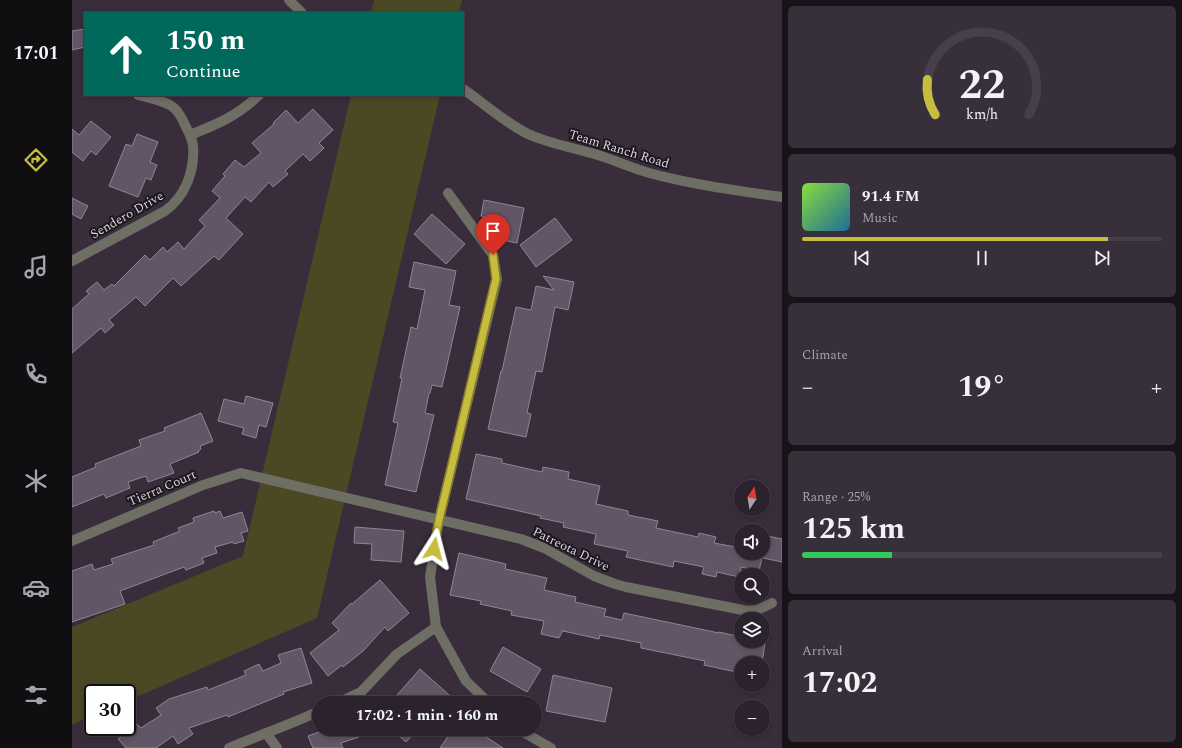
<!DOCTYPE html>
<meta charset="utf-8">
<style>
body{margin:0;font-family:Spectral,serif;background:#372f39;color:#f1f3f6;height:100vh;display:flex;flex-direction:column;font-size:15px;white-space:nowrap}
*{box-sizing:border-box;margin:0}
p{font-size:13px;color:#a6a4aa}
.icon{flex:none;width:22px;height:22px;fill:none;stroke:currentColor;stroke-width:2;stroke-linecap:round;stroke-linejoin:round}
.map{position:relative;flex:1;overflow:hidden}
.panel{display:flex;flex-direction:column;gap:6px;padding:6px;background:#181319;width:400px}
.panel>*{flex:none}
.guide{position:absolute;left:12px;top:12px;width:380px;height:84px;border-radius:0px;box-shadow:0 2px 6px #0003,0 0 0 1px #473f49;background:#00695c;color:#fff;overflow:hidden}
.needle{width:26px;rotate:12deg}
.controls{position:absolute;left:662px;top:480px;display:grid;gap:8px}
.controls a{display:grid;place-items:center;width:36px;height:36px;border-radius:50%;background:#2b222d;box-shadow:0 2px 6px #0003,0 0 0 1px #473f49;font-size:20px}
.speed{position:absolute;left:12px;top:684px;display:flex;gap:8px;font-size:20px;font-weight:700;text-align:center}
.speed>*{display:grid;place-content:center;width:52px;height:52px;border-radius:50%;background:#2b222d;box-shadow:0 2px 6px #0003,0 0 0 1px #473f49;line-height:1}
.speed .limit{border:2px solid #111;border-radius:6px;background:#fff;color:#111}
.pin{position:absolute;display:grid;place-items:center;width:34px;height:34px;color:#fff;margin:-41px -17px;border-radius:50% 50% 50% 0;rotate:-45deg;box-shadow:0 0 4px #0007}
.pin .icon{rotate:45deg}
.me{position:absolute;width:44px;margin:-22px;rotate:9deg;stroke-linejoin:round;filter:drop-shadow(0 0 3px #0008)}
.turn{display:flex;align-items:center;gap:14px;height:84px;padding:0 16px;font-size:18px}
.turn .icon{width:52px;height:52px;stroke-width:2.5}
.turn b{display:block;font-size:28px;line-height:34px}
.big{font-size:30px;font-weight:700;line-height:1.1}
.panel .tile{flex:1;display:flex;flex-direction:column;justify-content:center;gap:6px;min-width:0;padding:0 14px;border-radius:6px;background:#372f39}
.panel .dial{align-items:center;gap:0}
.dial svg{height:104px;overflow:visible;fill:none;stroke:#473f49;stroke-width:7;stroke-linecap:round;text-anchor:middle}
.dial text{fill:#f1f3f6;stroke:none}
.song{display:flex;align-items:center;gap:12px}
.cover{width:48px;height:48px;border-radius:6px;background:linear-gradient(135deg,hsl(90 70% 55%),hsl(200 70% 35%))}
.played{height:4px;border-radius:2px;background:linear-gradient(90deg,#c6bc3d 85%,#473f49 85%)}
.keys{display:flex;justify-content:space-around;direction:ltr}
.heat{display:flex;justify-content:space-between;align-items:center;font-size:22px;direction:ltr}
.charge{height:6px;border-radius:3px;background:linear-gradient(90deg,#34c759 25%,#473f49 0)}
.trip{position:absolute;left:240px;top:696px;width:230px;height:40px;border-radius:20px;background:#2b222d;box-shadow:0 2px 6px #0003,0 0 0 1px #473f49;font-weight:700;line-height:40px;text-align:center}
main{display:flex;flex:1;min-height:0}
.menu{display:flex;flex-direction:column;width:72px;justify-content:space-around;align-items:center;background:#110e12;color:#a6a4aa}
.menu .icon{width:28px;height:28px}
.menu .on{color:#c6bc3d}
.menu b{font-size:18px;color:#f1f3f6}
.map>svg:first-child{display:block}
.green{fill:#4b4824}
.building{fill:#625566;stroke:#928496}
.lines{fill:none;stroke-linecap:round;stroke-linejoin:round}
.minor{stroke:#6e6e65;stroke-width:10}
.route-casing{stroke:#817a28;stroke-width:10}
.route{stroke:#c6bc3d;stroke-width:7}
.labels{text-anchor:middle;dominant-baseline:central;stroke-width:4;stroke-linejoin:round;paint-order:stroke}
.street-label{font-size:13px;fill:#dad3dc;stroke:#1d171e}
</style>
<main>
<nav class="menu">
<b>17:01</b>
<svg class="icon on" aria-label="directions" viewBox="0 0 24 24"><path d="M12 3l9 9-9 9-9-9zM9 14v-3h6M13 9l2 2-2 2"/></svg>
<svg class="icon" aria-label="music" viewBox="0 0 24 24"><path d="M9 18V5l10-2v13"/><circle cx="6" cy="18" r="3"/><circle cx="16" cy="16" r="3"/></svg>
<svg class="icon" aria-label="phone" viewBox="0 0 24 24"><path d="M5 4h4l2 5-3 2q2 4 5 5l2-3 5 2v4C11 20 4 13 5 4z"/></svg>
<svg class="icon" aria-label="climate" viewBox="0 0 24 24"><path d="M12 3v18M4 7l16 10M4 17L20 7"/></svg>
<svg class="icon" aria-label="car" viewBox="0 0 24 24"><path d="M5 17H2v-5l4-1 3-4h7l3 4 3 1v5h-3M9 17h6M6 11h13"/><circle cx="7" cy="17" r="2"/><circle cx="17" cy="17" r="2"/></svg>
<svg class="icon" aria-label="filters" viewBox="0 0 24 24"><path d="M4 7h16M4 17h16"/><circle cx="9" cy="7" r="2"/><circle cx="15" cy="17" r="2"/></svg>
</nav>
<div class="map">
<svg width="710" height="748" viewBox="0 0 710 748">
<rect width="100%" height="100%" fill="#392d3c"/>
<g class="green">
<polygon points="302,0 390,0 387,13 299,13"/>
<polygon points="279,95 368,95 245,618 55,701 55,693 21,693 21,715 0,725 0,627 171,556"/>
</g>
<g class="building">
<polygon points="13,29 13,47 0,50 0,31"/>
<polygon points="241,109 261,130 247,143 252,148 238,161 231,154 213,171 216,174 201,187 197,182 179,202 173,197 154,218 171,234 147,260 142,256 109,286 101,278 73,306 64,297 37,320 42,325 33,333 29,328 0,353 0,309 17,294 14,291 25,282 32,290 40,284 42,286 73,255 78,260 91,247 95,252 106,242 112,249 133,226 127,220 148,198 140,191 153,176 151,174 163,160 172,167 189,153 180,143 202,124 201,123 214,110 226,123"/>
<polygon points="19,121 39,137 24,155 19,151 11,161 0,152 0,129 7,135"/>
<polygon points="65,134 86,142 78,162 85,165 79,180 74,178 66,197 37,186 54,144 60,146"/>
<polygon points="0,198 16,206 9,219 0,214"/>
<polygon points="412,200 452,208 445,243 416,237 415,235 418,218 409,216"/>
<polygon points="360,214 393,244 374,264 342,234"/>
<polygon points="483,218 500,240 464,267 448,245"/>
<polygon points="342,262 384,271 377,305 388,307 370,387 360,385 358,393 357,393 353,413 362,415 344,492 313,485 326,423 321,422 330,378 328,378 339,327 345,329 353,290 337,287"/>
<polygon points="471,276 502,282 496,310 483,307 470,372 464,371 455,413 459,414 454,437 416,429 429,371 430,371 444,307 459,310 464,286 482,290"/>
<polygon points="174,396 201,403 194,427 187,425 184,438 170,434 172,428 146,421 152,399 172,404"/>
<polygon points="129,413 141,441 128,446 129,449 126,451 127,452 98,464 102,473 76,482 74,476 56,482 58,488 34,498 32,494 0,507 0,477 24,467 23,464 69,446 67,440 93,431 92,428"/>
<polygon points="404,454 430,459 430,463 470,472 471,467 497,472 496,479 528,486 524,504 556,511 556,515 586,521 584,528 626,537 627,533 644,537 642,543 669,548 669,553 691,553 687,571 669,567 667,577 645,572 644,577 630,574 632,567 602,561 601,567 554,557 556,551 522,544 524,534 491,527 492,523 468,518 469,516 394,499"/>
<polygon points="142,511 143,513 148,511 151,518 170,512 176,531 169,533 172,541 162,544 161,542 143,547 145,553 130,558 132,563 114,570 112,567 48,591 53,604 0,622 0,571 20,564 22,570 41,564 39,559 82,545 81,542 108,531 106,528 122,522 121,518"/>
<polygon points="283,527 332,531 329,562 299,560 300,544 282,543"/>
<polygon points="691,535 710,539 710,562 691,558"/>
<polygon points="387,553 434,564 433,569 475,578 472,590 504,597 503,602 534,609 532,616 550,620 552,613 647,633 647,632 669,637 669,641 684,641 693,643 690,663 669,663 669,673 632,665 633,661 569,648 569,643 528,635 527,639 491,631 491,630 487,638 469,634 472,621 439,615 440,611 408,604 409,601 378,595"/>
<polygon points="308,580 337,613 316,631 313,627 291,651 271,667 270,665 256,676 238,653 267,630 260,623 279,603 280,604"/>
<polygon points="431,647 469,669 455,692 418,671"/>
<polygon points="229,648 240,683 211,692 212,694 156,717 155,715 117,728 121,734 106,744 101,736 84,748 54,748 46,739 65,724 69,728 89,715 84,708 97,699 135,687 136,690 174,675 172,671 187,664 191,671 209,663 206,655"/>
<polygon points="348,669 386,703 318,703"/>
<polygon points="481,675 540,688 533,722 474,711"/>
<polygon points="255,729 285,729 287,737 269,743 271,748 241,748 236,736"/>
<polygon points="319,729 346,729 334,742"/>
<polygon points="381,729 411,729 408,733 431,748 368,748"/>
</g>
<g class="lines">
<g class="minor">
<polyline points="217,0 230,13"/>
<path d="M 391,89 C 413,104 432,122 456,134 C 478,144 503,148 526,155 C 545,161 562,169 581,174 C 623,185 667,191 710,197"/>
<path d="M 118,135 C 146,124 165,116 187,95"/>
<polyline points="376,193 421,255 425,279 367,520 358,577 364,627 394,681 417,703"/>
<path d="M 0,261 L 93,211 C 114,196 123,170 121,145 C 120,138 116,131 113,125 C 110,118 107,112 101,107 C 91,100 77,98 66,95"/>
<polyline points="0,541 131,485 169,473 449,539 472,548 522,576 543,584 554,587 676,611 685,610 700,603"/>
<polyline points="265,703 289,692 325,654 364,627"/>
<polyline points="446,729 479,748"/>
<polyline points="194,733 205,748"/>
<path d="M 157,748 C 187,735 218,725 247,711"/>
</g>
</g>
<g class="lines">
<defs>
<polyline id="route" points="362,549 367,520 424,279 421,255"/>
</defs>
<use href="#route" class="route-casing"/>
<use href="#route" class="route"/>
</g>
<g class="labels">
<g class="street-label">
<text transform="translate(547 149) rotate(17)">Team Ranch Road</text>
<text transform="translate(55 215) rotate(-30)">Sendero Drive</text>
<text transform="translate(90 488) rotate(-23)">Tierra Court</text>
<text transform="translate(499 549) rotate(26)">Patreota Drive</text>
</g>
</g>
</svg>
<div class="controls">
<a><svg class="needle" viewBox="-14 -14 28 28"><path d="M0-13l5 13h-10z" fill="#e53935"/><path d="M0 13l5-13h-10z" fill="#a6a4aa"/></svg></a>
<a><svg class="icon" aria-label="sound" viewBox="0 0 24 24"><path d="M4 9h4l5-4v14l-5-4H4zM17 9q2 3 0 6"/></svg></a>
<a><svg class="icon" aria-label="search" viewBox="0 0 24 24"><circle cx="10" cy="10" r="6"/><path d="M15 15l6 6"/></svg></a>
<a><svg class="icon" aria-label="layers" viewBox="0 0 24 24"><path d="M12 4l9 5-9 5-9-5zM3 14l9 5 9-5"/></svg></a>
<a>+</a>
<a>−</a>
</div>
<div class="speed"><div class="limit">30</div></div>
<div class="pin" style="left:421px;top:255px;background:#d93025"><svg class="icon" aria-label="arrive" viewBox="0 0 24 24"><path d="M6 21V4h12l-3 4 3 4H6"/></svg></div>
<svg class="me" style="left:362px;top:549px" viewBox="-20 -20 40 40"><path d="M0-17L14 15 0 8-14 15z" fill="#c6bc3d" stroke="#fff" stroke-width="4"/></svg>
<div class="trip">17:02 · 1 min · 160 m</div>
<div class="guide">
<div class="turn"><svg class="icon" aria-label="ahead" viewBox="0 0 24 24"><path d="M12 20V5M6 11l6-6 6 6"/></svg><div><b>150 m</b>Continue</div></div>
</div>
</div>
<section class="panel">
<div class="tile dial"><svg viewBox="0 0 100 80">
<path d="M14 69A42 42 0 1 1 86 69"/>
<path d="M14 69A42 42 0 0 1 8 42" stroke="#c6bc3d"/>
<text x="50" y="56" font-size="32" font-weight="700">22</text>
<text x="50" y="72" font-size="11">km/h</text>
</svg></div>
<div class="tile">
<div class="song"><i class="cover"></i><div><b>91.4 FM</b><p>Music</p></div></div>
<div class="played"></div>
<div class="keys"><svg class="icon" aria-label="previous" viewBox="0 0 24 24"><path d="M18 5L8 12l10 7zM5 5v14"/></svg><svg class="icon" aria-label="pause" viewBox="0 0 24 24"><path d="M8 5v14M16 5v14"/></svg><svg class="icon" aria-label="next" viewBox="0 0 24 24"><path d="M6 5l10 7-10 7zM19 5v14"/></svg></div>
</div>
<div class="tile"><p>Climate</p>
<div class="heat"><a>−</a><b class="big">19°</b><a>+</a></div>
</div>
<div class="tile"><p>Range · 25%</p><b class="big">125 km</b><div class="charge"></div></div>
<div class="tile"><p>Arrival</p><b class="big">17:02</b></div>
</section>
</main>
